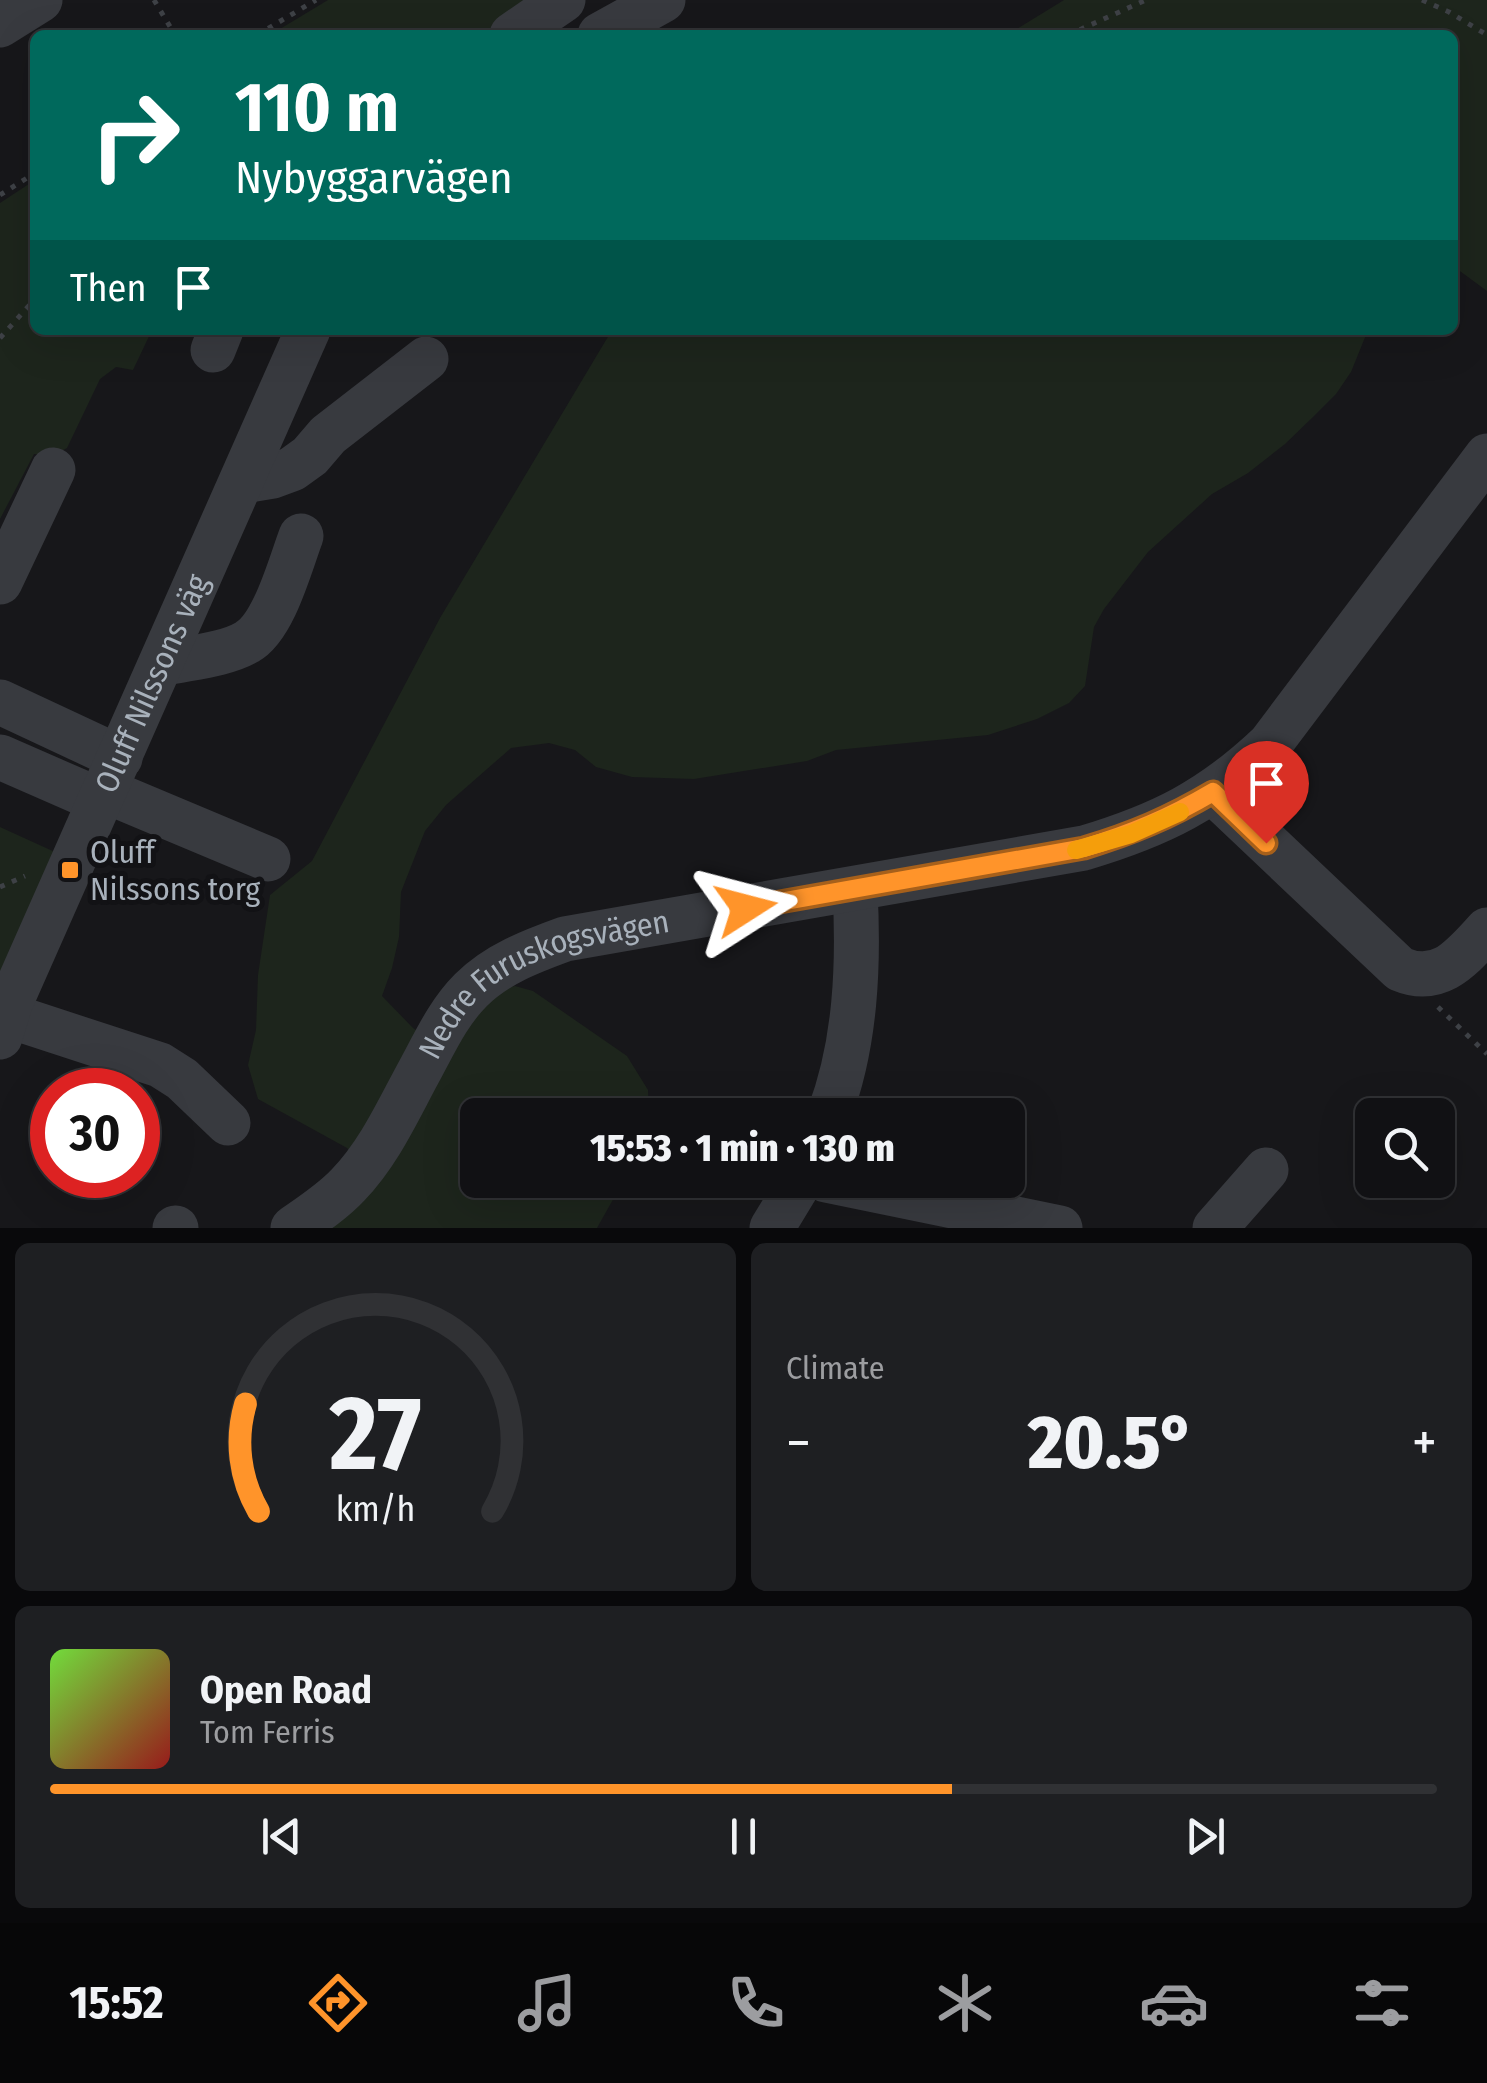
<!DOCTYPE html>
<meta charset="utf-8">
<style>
body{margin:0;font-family:"Fira Sans Condensed",sans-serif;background:#1e1f22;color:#f1f3f6;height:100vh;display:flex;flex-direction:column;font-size:38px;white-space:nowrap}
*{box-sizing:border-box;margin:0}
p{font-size:32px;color:#9c9da0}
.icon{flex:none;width:55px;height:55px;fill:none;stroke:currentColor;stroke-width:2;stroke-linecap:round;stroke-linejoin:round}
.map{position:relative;height:1228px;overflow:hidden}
.details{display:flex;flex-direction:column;gap:15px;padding:15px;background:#09090b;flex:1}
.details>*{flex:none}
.banner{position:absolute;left:30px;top:30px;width:1428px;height:305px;border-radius:15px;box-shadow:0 10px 40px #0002,0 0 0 2px #303134;background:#00695c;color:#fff;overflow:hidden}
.fabs{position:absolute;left:1355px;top:1098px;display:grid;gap:20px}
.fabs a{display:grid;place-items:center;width:100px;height:100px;border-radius:15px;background:#111114;box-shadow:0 10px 40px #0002,0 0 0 2px #303134;font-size:50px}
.speed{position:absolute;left:30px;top:1068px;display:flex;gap:20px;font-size:50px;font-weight:700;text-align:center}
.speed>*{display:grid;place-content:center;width:130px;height:130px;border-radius:50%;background:#111114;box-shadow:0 10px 40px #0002,0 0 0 2px #303134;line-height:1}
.speed .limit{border:15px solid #d22;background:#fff;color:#111}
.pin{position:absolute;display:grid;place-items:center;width:85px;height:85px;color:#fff;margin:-102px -42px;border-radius:50% 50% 50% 0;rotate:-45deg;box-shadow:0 0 10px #0007}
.pin .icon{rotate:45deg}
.me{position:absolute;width:110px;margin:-55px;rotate:81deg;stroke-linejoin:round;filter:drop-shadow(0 0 8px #0008)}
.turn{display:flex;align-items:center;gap:35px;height:210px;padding:0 40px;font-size:45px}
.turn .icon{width:130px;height:130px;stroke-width:2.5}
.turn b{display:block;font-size:70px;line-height:85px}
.then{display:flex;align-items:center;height:95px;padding:0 40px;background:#0003;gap:20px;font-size:38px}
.big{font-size:75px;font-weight:800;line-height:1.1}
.details .widget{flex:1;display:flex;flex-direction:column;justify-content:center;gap:15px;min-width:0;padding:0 35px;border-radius:15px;background:#1e1f22}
.details .dial{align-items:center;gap:0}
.dial svg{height:260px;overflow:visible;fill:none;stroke:#303134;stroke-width:7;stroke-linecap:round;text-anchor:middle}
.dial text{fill:#f1f3f6;stroke:none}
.song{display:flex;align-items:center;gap:30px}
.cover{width:120px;height:120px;border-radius:15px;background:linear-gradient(135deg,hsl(100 70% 55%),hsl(0 70% 35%))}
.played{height:10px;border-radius:5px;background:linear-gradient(90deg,#ff942a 65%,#303134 65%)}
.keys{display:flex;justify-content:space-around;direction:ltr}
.heat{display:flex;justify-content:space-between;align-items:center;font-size:55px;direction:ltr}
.details .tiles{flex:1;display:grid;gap:15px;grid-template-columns:1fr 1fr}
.widget:last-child{grid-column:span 2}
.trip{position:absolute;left:460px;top:1098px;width:565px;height:100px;border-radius:15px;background:#111114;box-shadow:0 10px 40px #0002,0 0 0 2px #303134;font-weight:800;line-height:100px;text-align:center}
.tab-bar{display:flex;height:160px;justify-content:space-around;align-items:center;background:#070708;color:#9c9da0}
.tab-bar .icon{width:70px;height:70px}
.tab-bar .on{color:#ff942a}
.tab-bar b{font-size:45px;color:#f1f3f6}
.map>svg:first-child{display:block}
.green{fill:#1d251c}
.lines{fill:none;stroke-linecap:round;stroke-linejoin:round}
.path{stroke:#3e4146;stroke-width:5;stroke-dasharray:5 8;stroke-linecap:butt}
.minor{stroke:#383a3f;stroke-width:45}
.route-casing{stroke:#a6601b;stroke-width:25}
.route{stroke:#ff942a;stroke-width:18}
.slow{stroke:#f59e0b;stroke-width:18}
.poi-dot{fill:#ff942a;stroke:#121215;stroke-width:4}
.labels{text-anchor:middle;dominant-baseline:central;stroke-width:10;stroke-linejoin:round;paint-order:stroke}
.street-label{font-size:32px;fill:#a8b1bb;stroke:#121215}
.poi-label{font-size:32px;fill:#a8b1bb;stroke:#121215;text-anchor:start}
</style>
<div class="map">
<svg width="1487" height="1228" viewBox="0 0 1487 1228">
<rect width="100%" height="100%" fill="#17171a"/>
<g class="green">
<polygon points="328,0 533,0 482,35 270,35"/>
<polygon points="1064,0 1487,0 1487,291 1453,266 1452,35 1007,35"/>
<polygon points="35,180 35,330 152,330 133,370 116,367 100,379 67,448 54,455 34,454 0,519 0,203"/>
<polygon points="612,330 1368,330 1351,372 1336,394 1313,417 1285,444 1248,473 1212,494 1148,552 1104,609 1094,627 1085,686 1069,703 1037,719 988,735 836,750 807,761 694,779 632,777 596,767 575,750 549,743 511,748 446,805 425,831 401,892 399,937 392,968 382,996 413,1028 448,1051 492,992 515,986 533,991 627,1056 648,1090 649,1115 478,1115 478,1180 624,1180 597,1228 321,1228 375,1176 347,1148 258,1099 248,1065 256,1030 258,975 270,895 312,861 440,618"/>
<polygon points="0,827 57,853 0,983"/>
</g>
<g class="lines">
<g class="path">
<polyline points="154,0 175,35"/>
<polyline points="1422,0 1449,12 1487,35"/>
<polyline points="257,35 316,0"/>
<polyline points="1068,35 1146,0"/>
<polyline points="0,195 35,173"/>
<polyline points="0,338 35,299"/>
<polyline points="0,887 25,876"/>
<polyline points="1438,1007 1487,1054"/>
</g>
<g class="minor">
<polyline points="0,25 40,0"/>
<polyline points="512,35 563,0"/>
<polyline points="600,35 663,0"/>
<polyline points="213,350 221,330"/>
<polyline points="243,481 273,476 292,469 310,456 328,435 426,359"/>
<polyline points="0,582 53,470"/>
<path d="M 162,664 C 187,658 225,655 247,642 C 274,627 290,565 301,536"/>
<polyline points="0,702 120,758"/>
<polyline points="0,757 101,801"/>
<polyline points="106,791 268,859"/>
<path d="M 1213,792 L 1400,969 C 1440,986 1462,957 1487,930"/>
<polyline points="7,1015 160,1065 182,1079 228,1123"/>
<path id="s1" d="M 0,1037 L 10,1004 L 308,330"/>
<path d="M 829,1115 C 856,1044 859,965 855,890"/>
<polyline points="826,1180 1060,1228"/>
<polyline points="175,1228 176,1228"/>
<path id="s2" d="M 293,1228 C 312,1215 332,1202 348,1185 C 380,1152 399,1108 421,1068 C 436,1040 449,1012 471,990 C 497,964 532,951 565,939 L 1084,848 C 1161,825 1211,800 1270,744 L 1487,456"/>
<polyline points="772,1228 801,1180"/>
<polyline points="1215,1228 1266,1170"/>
</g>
</g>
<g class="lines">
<defs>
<path id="route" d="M 746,908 L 1084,848 C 1133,833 1169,818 1213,792 L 1266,843"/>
</defs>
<use href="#route" class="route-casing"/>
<use href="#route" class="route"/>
<polyline class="slow" points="1076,850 1131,834 1180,812"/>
</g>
<rect class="poi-dot" x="60" y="860" width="20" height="20" rx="5"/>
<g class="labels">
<g class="street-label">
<text stroke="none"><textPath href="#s1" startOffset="385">Oluff Nilssons väg</textPath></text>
<text stroke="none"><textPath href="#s2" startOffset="368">Nedre Furuskogsvägen</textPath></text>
</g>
<g class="poi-label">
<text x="90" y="852">Oluff<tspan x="90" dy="37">Nilssons torg</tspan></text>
</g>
</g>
</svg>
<div class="fabs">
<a><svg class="icon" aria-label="search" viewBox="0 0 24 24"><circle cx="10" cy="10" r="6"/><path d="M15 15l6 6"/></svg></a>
</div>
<div class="speed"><div class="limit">30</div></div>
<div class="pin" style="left:1266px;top:843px;background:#d93025"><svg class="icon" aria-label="arrive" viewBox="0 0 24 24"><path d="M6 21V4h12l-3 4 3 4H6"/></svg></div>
<svg class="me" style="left:746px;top:908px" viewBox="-20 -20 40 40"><path d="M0-17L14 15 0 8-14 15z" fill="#ff942a" stroke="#fff" stroke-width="4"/></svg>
<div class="trip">15:53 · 1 min · 130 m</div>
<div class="banner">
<div class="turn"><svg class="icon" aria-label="right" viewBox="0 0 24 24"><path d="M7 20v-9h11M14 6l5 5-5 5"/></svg><div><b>110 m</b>Nybyggarvägen</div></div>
<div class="then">Then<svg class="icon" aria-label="arrive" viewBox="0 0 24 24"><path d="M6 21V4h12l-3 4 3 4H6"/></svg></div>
</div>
</div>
<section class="details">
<div class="tiles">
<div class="widget dial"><svg viewBox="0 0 100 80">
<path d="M14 69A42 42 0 1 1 86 69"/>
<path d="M14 69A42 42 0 0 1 10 36" stroke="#ff942a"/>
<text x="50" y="56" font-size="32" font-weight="700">27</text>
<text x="50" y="72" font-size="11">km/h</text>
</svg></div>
<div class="widget"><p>Climate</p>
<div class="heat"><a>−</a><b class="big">20.5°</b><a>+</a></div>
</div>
<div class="widget">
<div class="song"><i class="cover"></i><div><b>Open Road</b><p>Tom Ferris</p></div></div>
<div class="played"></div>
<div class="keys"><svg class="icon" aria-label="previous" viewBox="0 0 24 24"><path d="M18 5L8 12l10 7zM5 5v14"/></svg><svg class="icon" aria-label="pause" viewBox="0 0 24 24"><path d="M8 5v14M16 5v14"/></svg><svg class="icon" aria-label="next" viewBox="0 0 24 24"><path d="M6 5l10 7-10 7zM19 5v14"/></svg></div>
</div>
</div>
</section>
<nav class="tab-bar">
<b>15:52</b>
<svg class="icon on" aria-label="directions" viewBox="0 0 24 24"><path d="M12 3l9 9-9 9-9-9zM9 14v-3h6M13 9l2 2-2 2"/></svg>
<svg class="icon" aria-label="music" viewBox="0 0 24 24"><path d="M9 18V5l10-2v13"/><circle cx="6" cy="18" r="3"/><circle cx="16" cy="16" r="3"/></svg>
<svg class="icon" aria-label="phone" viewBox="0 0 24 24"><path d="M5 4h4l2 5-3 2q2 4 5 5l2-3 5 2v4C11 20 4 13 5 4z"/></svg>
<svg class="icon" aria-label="climate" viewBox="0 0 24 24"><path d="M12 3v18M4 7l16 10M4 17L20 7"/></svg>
<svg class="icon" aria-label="car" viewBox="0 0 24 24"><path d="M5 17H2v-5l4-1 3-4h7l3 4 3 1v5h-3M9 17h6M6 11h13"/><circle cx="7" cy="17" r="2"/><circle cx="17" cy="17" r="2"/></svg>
<svg class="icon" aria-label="filters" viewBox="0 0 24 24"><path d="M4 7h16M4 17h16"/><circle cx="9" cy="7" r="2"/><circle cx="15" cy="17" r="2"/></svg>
</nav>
